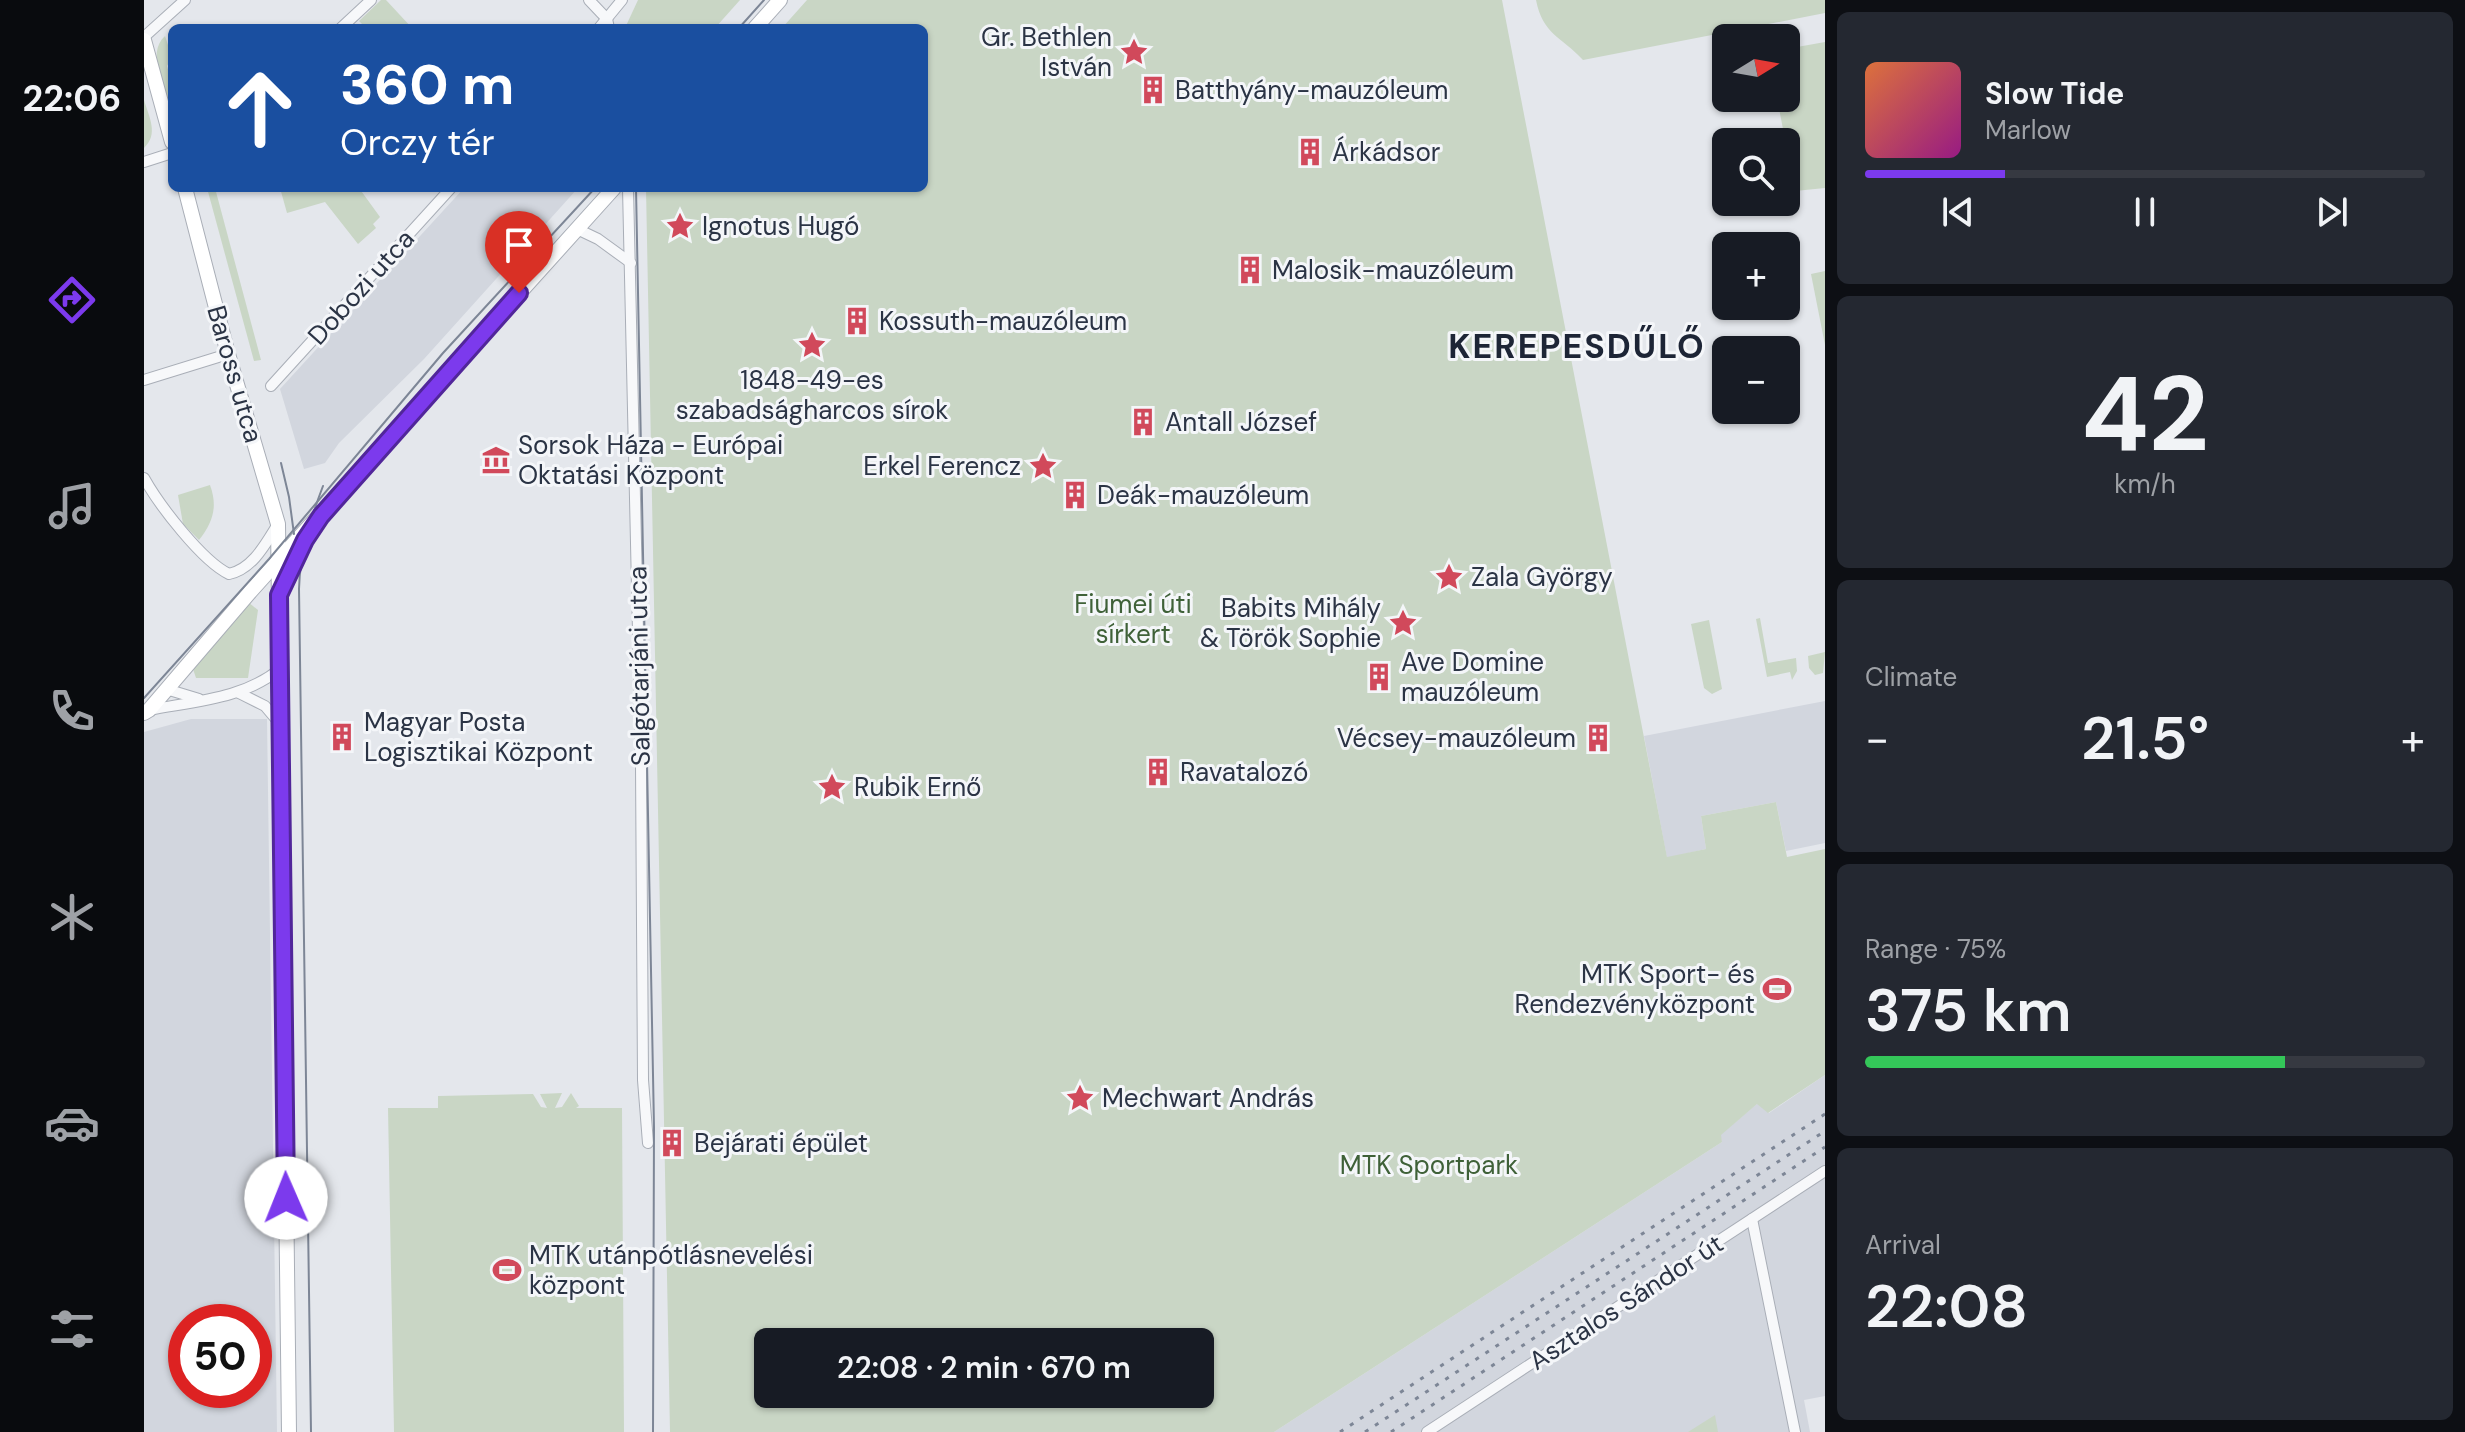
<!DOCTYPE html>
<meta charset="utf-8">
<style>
body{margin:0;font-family:"DM Sans",sans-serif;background:#242831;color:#f1f3f6;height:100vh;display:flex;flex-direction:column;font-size:30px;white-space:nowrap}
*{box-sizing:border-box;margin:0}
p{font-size:26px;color:#9ea1a6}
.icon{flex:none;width:44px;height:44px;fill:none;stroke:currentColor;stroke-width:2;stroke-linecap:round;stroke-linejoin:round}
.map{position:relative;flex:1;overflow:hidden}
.sheet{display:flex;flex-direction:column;gap:12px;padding:12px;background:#0d0f14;width:640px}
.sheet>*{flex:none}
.banner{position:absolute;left:24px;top:24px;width:760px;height:168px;border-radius:12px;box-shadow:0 2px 6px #0004;background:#1a4fa0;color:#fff;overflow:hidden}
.needle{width:52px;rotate:79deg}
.controls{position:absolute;left:1568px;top:24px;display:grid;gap:16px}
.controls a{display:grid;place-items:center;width:88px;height:88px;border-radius:12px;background:#171b24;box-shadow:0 2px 6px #0004;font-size:40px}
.speed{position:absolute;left:24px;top:1304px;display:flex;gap:16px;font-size:40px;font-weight:700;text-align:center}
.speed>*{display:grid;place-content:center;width:104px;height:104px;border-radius:50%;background:#171b24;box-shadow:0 2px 6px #0004;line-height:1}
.speed .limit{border:12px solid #d22;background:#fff;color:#111}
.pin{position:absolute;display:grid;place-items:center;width:68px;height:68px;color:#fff;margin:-82px -34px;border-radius:50% 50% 50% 0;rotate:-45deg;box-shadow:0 0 8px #0007}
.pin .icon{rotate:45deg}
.me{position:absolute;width:88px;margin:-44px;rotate:359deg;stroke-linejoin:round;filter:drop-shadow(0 0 6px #0008)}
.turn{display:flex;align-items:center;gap:28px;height:168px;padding:0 40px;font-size:36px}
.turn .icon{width:104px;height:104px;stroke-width:2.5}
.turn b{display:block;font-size:56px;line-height:68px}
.big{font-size:60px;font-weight:600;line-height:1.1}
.sheet .widget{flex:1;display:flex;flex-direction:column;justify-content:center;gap:12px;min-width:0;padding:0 28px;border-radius:12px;background:#242831}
.sheet .dial{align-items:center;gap:0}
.dial b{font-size:104px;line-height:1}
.song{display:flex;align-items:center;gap:24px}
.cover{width:96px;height:96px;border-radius:12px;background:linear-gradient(135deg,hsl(20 70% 55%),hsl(310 70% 35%))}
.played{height:8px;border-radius:4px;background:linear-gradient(90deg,#7c3aed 25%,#363941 25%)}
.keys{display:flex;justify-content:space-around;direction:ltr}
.heat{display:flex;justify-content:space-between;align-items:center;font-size:44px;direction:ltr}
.charge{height:12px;border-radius:6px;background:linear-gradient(90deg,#34c759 75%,#363941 0)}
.trip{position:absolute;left:610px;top:1328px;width:460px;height:80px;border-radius:12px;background:#171b24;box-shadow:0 2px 6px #0004;font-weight:600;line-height:80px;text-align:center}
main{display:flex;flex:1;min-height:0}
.tabs{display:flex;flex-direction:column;width:144px;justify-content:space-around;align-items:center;background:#090b0e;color:#9ea1a6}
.tabs .icon{width:56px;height:56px}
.tabs .current{color:#7c3aed}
.tabs b{font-size:36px;color:#f1f3f6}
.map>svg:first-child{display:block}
.built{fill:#d2d6de;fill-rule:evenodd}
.green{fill:#c9d6c5;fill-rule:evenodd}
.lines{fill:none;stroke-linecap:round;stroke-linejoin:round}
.street-casing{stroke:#a9aeb7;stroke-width:12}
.secondary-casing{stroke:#a9aeb7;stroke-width:16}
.street{stroke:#f7f8fa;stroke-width:10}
.secondary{stroke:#fff;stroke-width:14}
.tram{stroke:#7d8696;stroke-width:2}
.rail{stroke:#7d8696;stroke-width:3;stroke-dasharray:4 8;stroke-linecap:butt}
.route-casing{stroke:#51269a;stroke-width:20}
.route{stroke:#7c3aed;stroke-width:14}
.labels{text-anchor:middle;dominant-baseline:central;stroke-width:6;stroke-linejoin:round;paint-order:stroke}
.poi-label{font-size:26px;fill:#2b3445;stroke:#f4f6f9;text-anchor:start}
.street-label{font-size:26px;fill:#2b3445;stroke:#f4f6f9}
.park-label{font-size:26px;fill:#3f6138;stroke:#f4f6f9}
.district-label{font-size:34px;font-weight:bold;letter-spacing:2px;fill:#1d2536;stroke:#f4f6f9}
</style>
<main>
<nav class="tabs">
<b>22:06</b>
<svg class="icon current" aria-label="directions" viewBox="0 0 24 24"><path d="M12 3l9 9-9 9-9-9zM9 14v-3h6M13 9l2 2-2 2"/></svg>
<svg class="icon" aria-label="music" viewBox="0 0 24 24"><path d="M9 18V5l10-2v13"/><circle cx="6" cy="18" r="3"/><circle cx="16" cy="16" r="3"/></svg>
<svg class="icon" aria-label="phone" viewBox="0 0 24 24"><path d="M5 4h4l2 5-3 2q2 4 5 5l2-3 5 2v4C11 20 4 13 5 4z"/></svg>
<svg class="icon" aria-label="climate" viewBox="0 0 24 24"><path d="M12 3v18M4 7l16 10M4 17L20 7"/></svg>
<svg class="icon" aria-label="car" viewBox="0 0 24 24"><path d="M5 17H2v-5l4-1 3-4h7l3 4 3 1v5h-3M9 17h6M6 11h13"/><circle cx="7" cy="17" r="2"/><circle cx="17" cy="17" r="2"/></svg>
<svg class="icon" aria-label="filters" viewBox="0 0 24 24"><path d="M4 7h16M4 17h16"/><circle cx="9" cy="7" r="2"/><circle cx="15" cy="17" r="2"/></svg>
</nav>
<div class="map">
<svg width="1681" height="1432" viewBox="0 0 1681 1432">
<rect width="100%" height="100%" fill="#e4e7ec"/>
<g class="built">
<polygon points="320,188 434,188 280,359 195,443 181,463 160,469 136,389"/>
<polygon points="1681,701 1681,843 1642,851 1632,802 1557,816 1562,849 1523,858 1500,736"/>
<path d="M 47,719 L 123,719 L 133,1432 L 0,1432 L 0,732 ZM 42,1322 L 110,1322 L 110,1390 L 42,1390 Z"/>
<polygon points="1681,1075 1681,1396 1660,1400 1666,1432 1130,1432 1578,1142 1576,1135 1614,1103 1625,1113"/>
</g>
<g class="green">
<polygon points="237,0 242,0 268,28 222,28 215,21"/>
<polygon points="494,0 596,0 571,28 481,28"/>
<path d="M 663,0 L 1358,0 L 1523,857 L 1562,849 L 1557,816 L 1632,802 L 1643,857 L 1681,849 L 1681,1075 L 1624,1113 L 1613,1104 L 1577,1135 L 1578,1142 L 1130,1432 L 526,1432 L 502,188 L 780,188 L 780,28 L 638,28 ZM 624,1342 L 1056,1342 L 1056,1394 L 624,1394 Z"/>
<path d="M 1392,0 L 1681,0 L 1681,13 L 1439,60 C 1417,36 1399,35 1392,0 Z"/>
<path d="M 21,36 L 28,57 L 23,66 L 28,83 L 28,116 C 22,94 1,53 21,36 Z"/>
<polygon points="1681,42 1681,188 1651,191 1633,98 1642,98 1642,49"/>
<path d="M 0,100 C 5,117 15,134 0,148 Z"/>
<polygon points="63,188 71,188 117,360 110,361"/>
<polygon points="136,188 215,188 236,217 229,224 232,228 214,244 181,202 143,213"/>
<polygon points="1681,271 1681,345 1667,274"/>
<path d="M 66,485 C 74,507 69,522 55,540 L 39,524 L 34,495 Z"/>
<polygon points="104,602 114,610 104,678 52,678 48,666"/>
<polygon points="1616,618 1624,663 1652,658 1653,671 1648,680 1646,672 1623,677 1612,619"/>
<polygon points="1565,620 1578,689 1568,694 1560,688 1547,624"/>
<polygon points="1681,652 1679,673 1671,675 1665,668 1664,656"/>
<polygon points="418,1093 411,1108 418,1107 427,1093 435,1106 432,1108 478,1108 480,1432 250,1432 244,1108 294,1108 294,1096 389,1094 397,1107 403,1108 396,1094"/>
<polygon points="1571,1415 1574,1432 1544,1432"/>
</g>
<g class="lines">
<defs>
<g id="street">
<polyline points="445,0 463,19 465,28"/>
<polyline points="197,28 227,0"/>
<polyline points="455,28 478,0"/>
<polyline points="0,37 41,0"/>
<polyline points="0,162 28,153"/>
<polyline points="484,188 497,765 499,1080 504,1143"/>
<polyline points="433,229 454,239 487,263"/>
<polyline points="0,380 84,354"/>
<polyline points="127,386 307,188"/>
<path d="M 0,478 C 15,505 58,561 85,574 C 109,569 122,543 134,524"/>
<polyline points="22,689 55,699"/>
<polyline points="95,693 121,706 137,725"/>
<path d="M 5,710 C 52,701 100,699 137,668"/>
<polyline points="1608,1219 1651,1432"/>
<polyline points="1283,1432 1681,1171"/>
</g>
<g id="secondary">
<polyline points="611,28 636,0"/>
<polyline points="0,40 28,142"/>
<polyline points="41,188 84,354 134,524 145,1432"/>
<polyline points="137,590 161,540"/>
<polyline points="0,713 5,710 106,592 470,188"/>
</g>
</defs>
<use href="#street" class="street-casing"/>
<use href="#secondary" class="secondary-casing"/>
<use href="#street" class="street"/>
<use href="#secondary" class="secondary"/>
<g class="tram">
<polyline points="595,28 620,0"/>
<polyline points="492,188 510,1127 509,1432"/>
<polyline points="137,463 145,497 150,534"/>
<polyline points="0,698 125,559 299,353 451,188"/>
<path d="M 167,1432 L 155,589 C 156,552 166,520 179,486"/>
</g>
<g class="rail">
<polyline points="1196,1432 1681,1114"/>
<polyline points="1221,1432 1681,1131"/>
<polyline points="1247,1432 1681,1147"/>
</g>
</g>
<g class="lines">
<defs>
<polyline id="route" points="142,1198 135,595 161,540 177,516 375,293"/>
</defs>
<use href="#route" class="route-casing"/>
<use href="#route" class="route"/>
</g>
<defs>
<symbol id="sight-bare" viewBox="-9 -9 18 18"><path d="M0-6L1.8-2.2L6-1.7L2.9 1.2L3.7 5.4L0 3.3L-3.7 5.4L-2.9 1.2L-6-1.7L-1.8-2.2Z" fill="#d1495b" stroke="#f4f6f9" stroke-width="2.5" paint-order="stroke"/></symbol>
<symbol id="building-bare" viewBox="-9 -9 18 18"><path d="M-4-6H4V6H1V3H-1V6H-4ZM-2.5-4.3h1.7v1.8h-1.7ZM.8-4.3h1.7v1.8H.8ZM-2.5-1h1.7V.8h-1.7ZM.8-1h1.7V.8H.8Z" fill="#d1495b" stroke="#f4f6f9" stroke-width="2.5" paint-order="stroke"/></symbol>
<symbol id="museum-bare" viewBox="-9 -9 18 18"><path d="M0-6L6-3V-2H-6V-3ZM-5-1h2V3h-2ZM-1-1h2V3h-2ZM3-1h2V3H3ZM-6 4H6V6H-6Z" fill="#d1495b" stroke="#f4f6f9" stroke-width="2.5" paint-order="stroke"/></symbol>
<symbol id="stadium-bare" viewBox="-9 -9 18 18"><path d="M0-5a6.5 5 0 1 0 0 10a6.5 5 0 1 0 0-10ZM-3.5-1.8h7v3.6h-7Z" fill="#d1495b" stroke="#f4f6f9" stroke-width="2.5" paint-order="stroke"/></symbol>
</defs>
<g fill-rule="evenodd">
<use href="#sight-bare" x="970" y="32" width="40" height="40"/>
<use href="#building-bare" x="989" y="70" width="40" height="40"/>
<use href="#building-bare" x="1146" y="132" width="40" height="40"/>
<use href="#sight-bare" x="516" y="206" width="40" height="40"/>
<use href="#building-bare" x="1086" y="250" width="40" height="40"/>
<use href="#building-bare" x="693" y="301" width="40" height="40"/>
<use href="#sight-bare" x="648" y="325" width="40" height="40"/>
<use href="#building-bare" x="979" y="402" width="40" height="40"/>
<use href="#museum-bare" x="332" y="440" width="40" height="40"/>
<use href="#sight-bare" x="879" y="446" width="40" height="40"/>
<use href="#building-bare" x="911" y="475" width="40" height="40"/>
<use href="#sight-bare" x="1285" y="557" width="40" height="40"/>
<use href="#sight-bare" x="1239" y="603" width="40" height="40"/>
<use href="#building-bare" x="1215" y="657" width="40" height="40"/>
<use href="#building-bare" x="178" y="717" width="40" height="40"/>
<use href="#building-bare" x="1434" y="718" width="40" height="40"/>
<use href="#building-bare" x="994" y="752" width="40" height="40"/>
<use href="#sight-bare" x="668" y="767" width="40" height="40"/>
<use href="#stadium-bare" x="1613" y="969" width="40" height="40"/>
<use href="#sight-bare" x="916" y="1078" width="40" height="40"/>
<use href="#building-bare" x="508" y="1123" width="40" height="40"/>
<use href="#stadium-bare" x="343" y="1250" width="40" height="40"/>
</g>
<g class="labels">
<g class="poi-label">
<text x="968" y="37" text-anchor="end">Gr. Bethlen<tspan x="968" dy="30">István</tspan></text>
<text x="1031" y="90">Batthyány-mauzóleum</text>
<text x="1188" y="152">Árkádsor</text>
<text x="558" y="226">Ignotus Hugó</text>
<text x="1128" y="270">Malosik-mauzóleum</text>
<text x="735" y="321">Kossuth-mauzóleum</text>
<text x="668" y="380" text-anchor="middle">1848-49-es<tspan x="668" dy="30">szabadságharcos sírok</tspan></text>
<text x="1021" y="422">Antall József</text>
<text x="374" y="445">Sorsok Háza - Európai<tspan x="374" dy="30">Oktatási Központ</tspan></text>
<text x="877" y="466" text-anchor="end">Erkel Ferencz</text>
<text x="953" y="495">Deák-mauzóleum</text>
<text x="1327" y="577">Zala György</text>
<text x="1237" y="608" text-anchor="end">Babits Mihály<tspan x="1237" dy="30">&amp; Török Sophie</tspan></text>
<text x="1257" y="662">Ave Domine<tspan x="1257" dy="30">mauzóleum</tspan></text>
<text x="220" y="722">Magyar Posta<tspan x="220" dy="30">Logisztikai Központ</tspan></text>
<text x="1432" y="738" text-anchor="end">Vécsey-mauzóleum</text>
<text x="1036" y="772">Ravatalozó</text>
<text x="710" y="787">Rubik Ernő</text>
<text x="1611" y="974" text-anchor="end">MTK Sport- és<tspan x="1611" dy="30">Rendezvényközpont</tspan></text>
<text x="958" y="1098">Mechwart András</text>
<text x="550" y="1143">Bejárati épület</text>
<text x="385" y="1255">MTK utánpótlásnevelési<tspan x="385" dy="30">központ</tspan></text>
</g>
<g class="street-label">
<text transform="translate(217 287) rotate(-48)">Dobozi utca</text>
<text transform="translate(91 374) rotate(74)">Baross utca</text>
<text transform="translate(495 666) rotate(-91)">Salgótarjáni utca</text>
<text transform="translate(1482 1302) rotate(-33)">Asztalos Sándor út</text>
</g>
<g class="park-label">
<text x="989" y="604">Fiumei úti<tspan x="989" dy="30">sírkert</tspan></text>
<text x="1285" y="1165">MTK Sportpark</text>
</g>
<g class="district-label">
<text x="1433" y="346">KEREPESDŰLŐ</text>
</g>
</g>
</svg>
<div class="controls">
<a><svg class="needle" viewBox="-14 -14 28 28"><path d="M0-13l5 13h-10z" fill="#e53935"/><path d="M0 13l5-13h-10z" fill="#9ea1a6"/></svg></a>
<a><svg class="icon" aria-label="search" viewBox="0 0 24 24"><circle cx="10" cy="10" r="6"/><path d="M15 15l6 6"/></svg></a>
<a>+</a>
<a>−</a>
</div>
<div class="speed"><div class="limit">50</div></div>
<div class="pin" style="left:375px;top:293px;background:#d93025"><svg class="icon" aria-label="arrive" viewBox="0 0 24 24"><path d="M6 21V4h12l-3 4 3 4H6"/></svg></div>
<svg class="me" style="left:142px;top:1198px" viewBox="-20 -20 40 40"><circle r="19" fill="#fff"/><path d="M0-13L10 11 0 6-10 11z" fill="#7c3aed"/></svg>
<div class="trip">22:08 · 2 min · 670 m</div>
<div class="banner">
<div class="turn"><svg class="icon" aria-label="ahead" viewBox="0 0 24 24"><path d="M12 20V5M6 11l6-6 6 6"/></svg><div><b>360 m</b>Orczy tér</div></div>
</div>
</div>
<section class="sheet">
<div class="widget">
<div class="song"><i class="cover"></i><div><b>Slow Tide</b><p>Marlow</p></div></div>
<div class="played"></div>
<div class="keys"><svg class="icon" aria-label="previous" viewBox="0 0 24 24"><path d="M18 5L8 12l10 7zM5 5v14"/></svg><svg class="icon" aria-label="pause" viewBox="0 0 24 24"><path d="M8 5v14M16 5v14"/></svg><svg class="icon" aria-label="next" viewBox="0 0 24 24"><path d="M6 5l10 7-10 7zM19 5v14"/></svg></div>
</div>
<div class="widget dial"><b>42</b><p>km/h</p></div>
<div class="widget"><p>Climate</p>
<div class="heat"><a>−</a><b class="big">21.5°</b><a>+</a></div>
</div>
<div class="widget"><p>Range · 75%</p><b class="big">375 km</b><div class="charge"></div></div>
<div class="widget"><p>Arrival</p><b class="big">22:08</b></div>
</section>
</main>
